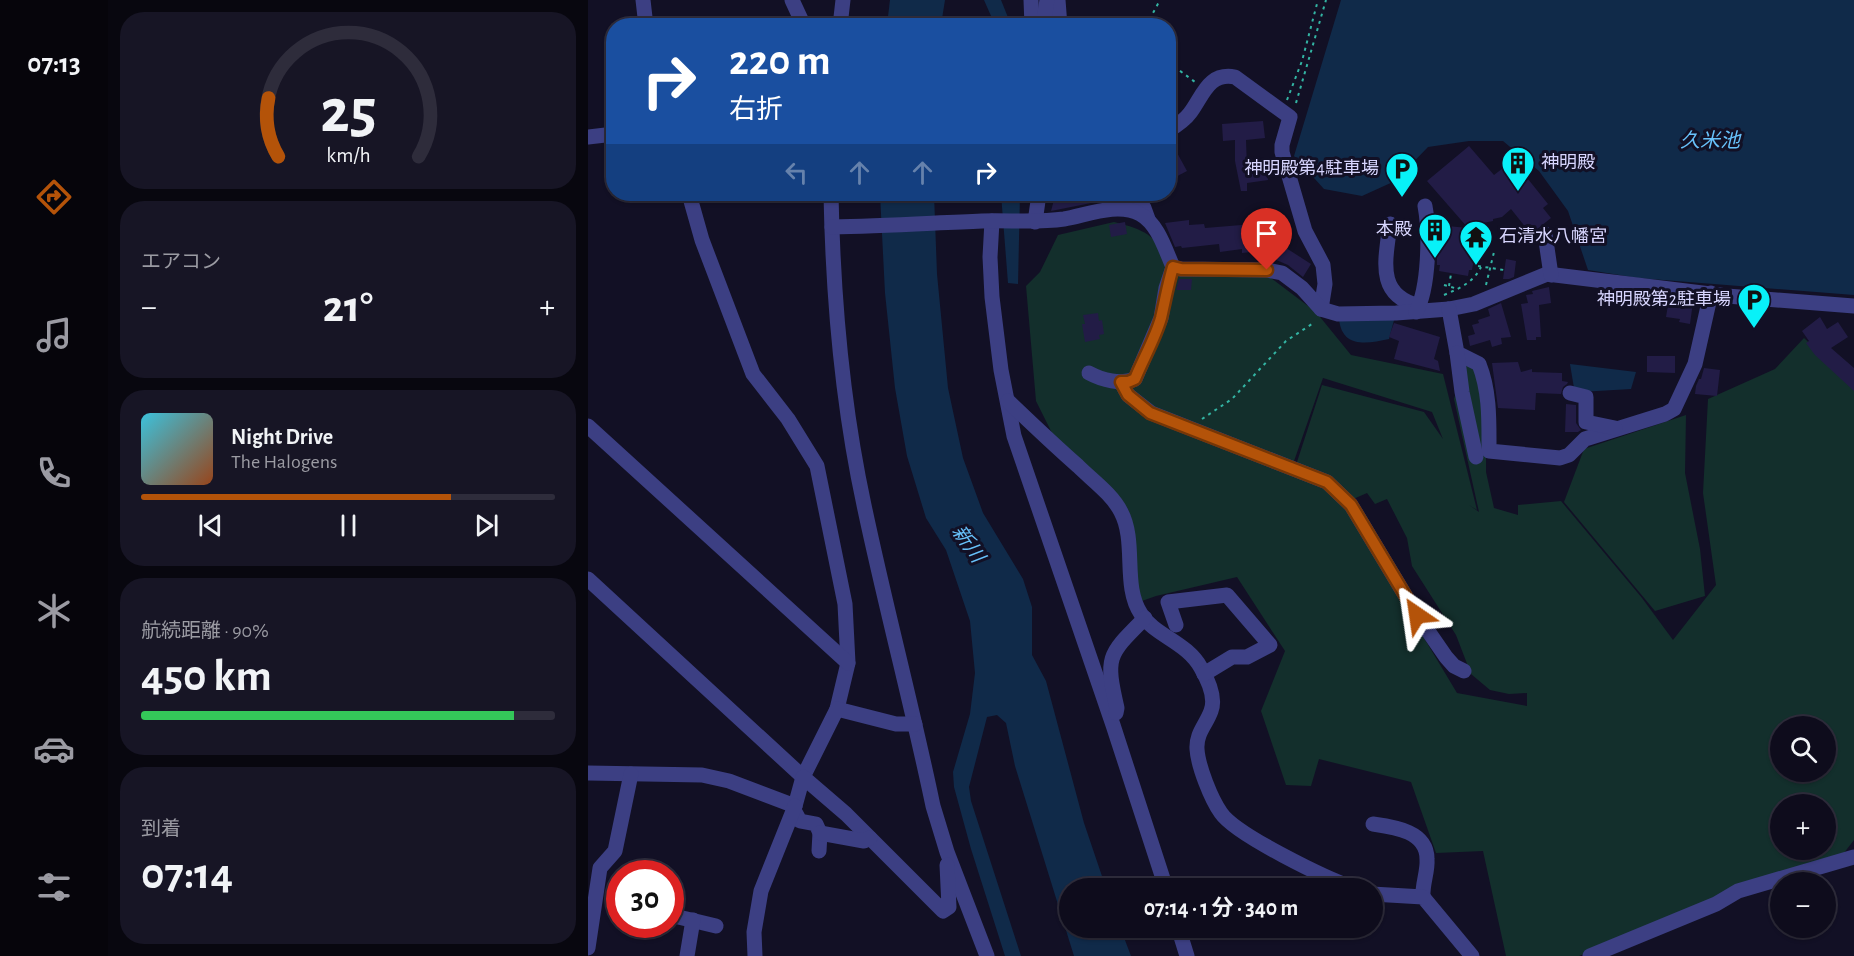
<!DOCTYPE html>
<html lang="ja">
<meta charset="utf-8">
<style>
body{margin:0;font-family:"Alegreya Sans","Noto Sans JP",sans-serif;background:#171525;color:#f1f3f6;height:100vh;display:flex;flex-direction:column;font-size:22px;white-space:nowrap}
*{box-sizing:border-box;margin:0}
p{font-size:20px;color:#9b9ba3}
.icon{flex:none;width:33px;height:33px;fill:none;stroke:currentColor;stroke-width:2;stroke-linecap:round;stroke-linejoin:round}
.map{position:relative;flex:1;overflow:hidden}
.side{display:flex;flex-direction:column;gap:12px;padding:12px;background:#08070f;width:480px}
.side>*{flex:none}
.top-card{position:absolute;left:18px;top:18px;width:570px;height:183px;border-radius:24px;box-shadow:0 2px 4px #0004,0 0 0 2px #2e2c3b;background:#1a4fa0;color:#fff;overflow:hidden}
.tools{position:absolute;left:1182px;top:716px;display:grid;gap:12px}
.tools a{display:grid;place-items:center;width:66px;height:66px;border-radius:50%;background:#0e0c1c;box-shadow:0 2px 4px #0004,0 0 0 2px #2e2c3b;font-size:30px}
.speed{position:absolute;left:18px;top:860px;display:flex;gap:12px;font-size:30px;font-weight:700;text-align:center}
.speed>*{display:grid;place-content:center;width:78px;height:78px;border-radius:50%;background:#0e0c1c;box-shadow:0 2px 4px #0004,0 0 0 2px #2e2c3b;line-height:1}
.speed .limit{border:9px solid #d22;background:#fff;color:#111}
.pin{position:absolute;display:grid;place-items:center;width:51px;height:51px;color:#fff;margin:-62px -26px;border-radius:50% 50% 50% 0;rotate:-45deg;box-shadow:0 0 6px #0007}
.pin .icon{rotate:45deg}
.me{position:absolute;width:66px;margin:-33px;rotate:328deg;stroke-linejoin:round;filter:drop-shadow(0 0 4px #0008)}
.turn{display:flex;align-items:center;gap:21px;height:126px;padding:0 24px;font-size:27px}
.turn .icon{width:78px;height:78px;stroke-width:2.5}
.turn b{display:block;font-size:42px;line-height:51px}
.lanes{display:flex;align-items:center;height:57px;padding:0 24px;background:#0003;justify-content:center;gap:30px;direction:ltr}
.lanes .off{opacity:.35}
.big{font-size:45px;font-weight:700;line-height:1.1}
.side .card{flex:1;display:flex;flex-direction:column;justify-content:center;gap:9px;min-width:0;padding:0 21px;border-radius:24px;background:#171525}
.side .dial{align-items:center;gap:0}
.dial svg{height:156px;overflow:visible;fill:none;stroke:#2e2c3b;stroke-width:7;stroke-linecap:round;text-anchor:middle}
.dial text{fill:#f1f3f6;stroke:none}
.song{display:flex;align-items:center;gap:18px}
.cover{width:72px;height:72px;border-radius:9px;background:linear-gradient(135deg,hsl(190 70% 55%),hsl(20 70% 35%))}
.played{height:6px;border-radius:3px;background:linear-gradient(90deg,#b45309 75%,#2e2c3b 75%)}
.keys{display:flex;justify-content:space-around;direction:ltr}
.heat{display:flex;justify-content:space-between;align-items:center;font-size:33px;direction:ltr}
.charge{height:9px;border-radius:4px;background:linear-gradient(90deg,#34c759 90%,#2e2c3b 0)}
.trip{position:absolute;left:471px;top:878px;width:324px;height:60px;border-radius:30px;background:#0e0c1c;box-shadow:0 2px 4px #0004,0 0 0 2px #2e2c3b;font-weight:700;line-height:60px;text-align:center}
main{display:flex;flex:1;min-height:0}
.menu{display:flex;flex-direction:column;width:108px;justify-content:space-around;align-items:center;background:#06050b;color:#9b9ba3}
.menu .icon{width:42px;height:42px}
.menu .current{color:#b45309}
.menu b{font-size:27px;color:#f1f3f6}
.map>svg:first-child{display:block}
.green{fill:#132f2c;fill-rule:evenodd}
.water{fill:#102a49}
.building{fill:#221c46}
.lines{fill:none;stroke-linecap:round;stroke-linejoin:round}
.path{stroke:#33b4a3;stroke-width:2;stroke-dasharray:3 4.5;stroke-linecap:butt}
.minor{stroke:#3c3f83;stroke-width:15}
.route-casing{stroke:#753606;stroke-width:15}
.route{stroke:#b45309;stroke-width:10}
.labels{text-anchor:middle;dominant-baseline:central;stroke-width:6;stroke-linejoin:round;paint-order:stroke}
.poi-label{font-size:18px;fill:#d7d5fe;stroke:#121025;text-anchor:end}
.water-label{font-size:20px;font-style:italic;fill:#67c1fa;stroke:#121025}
</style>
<main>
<nav class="menu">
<b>07:13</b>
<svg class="icon current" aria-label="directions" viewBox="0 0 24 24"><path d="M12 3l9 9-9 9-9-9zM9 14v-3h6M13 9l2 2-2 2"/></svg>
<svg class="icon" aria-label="music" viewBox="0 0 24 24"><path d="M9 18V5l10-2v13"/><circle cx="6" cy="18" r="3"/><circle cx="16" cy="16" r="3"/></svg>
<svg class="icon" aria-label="phone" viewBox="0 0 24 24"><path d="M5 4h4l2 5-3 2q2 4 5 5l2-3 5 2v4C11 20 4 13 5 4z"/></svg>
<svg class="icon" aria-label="climate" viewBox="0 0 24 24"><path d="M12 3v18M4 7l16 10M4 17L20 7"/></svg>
<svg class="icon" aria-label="car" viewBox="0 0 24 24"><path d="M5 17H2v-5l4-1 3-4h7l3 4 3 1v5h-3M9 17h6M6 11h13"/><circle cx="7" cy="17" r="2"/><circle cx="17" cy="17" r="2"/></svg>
<svg class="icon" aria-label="filters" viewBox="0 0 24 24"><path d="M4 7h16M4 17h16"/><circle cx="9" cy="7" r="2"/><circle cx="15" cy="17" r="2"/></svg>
</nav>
<section class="side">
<div class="card dial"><svg viewBox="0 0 100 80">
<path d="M14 69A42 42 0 1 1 86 69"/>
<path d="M14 69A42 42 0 0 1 9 39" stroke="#b45309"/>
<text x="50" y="56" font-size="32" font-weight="700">25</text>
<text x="50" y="72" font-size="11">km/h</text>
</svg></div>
<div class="card"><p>エアコン</p>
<div class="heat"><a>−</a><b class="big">21°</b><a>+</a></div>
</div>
<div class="card">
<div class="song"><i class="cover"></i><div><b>Night Drive</b><p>The Halogens</p></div></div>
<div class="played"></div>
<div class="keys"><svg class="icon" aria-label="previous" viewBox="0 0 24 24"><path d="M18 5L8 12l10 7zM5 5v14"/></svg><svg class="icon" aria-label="pause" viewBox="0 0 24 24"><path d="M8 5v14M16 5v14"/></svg><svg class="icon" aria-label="next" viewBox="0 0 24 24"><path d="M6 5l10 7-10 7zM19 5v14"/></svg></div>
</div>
<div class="card"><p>航続距離 · 90%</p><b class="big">450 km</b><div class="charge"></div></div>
<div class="card"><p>到着</p><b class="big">07:14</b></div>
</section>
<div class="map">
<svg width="1266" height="956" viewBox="0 0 1266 956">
<rect width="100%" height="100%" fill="#121025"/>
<g class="green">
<path d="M 526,222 C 566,232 568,238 586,274 L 679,275 L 728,312 L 763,355 L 855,374 L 889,510 L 881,505 L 891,512 L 866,399 L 877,360 L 888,366 L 898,409 L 898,472 L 906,508 L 930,515 L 930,505 L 973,501 L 1054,598 L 1085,640 L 1128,585 L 1115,493 L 1120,399 L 1187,369 L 1216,338 L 1249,369 L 1266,390 L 1266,840 L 1252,858 L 1117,904 L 991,956 L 918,956 L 895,851 L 848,853 L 823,782 L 731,759 L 723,786 L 698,785 L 673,711 L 697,651 L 649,577 L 568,596 L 551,602 L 540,509 L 471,447 L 448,401 L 438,286 L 452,272 L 470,235 ZM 735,378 L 844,412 L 855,439 L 836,412 L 734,385 L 709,462 L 712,466 L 763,500 L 779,493 L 787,504 L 799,499 L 819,538 L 824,566 L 868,635 L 883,674 L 902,690 L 921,694 L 939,693 L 939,706 L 869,693 L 752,498 L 705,464 ZM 1192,726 L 1238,726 L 1238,771 L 1192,771 ZM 1192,804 L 1238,804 L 1238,849 L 1192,849 Z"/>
<polygon points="1098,415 1097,473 1112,549 1117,596 1067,611 976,502 996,449"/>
</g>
<g class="water">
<polygon points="302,0 357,0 353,25 299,25"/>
<polygon points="396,0 413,0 423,25 407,25"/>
<polygon points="753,0 1266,0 1266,295 1050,278 1000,270 980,211 951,171 915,141 881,141 840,147 807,181 774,196 736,189 706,156"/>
<polygon points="292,194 346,194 349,274 360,388 375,458 395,513 435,579 444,607 444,655 458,681 496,823 518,888 482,888 482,927 532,927 543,956 486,956 427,766 418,723 409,715 399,717 381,787 383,801 433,956 417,956 383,849 366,787 365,772 382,714 387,673 382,621 358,550 338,518 319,456 307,388 297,293"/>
<polygon points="413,194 432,194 430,284 420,283"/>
<path d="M 751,319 L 806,320 L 801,339 C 778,344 754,348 751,319 Z"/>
<polygon points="982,364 1048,372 1043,389 992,392 986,388"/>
</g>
<g class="building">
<polygon points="675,121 677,138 658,140 659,168 678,166 680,180 659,183 659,191 653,191 647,161 647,140 635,141 634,124"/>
<polygon points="582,140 599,171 580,181 580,141"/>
<polygon points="881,146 906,175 932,155 943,169 936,174 960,204 955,208 963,218 943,234 923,209 914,217 905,219 905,221 895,223 893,237 886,236 884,233 881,258 886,258 884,270 881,270 880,276 851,271 852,265 849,265 849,225 880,228 839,181"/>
<polygon points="477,194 530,194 531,199 513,201 463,211 466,200 477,197"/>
<polygon points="601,220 601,225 616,224 617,228 689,222 687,245 663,248 663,252 654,253 654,249 632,252 631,244 594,248 593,246 587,247 577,223"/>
<polygon points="537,222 539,234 523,237 521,225"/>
<polygon points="695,246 723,264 715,277 700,265 686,259"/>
<polygon points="918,259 928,261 926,277 921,279 915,279"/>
<polygon points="591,279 604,279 603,290 588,290"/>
<polygon points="961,287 963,303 951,305 953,337 948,337 948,340 939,340 933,304 940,303 938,295 945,294 944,291"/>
<polygon points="1081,299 1105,302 1102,324 1091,322 1092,319 1078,317"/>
<polygon points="913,303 923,337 913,338 914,344 904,347 902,340 882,346 880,336 887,334 884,325 891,323 890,320 902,316 900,309"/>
<polygon points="510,313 511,321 514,320 516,334 511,335 512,339 497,342 494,324 497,324 495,315"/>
<polygon points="1232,317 1239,329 1250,322 1260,337 1243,348 1266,368 1266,391 1227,355 1218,343 1221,341 1214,331"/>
<polygon points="806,323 852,337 846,359 850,361 852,371 806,359 811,341 801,337"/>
<polygon points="1059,356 1087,356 1087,373 1059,372"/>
<polygon points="930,362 933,372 944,369 944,372 974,373 974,381 980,382 979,384 975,387 973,394 948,393 947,410 910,408 904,363"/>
<polygon points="1116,368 1132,370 1129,396 1107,394 1108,386 1111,379 1113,379"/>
<polygon points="978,404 988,405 988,423 993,430 990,432 977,432"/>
</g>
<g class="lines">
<g class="path">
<polyline points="558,26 572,0"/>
<polyline points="580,62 607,82"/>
<polyline points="699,100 714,61 730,0"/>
<polyline points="708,103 738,0"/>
<polyline points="890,266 916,270"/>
<polyline points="856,285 870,289"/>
<polyline points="898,285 906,252"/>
<polyline points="861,286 863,274"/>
<path d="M 856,295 C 872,288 885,283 893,267"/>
<polyline points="614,419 644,399 698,341 727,322"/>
</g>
<g class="minor">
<polyline points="55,0 58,26"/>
<polyline points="204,0 216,26"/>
<polyline points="443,0 444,26"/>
<polyline points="470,0 472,26"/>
<polyline points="252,26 255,0"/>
<polyline points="455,26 459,0"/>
<path d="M 580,131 C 588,126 597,120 602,113 C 615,96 620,72 647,77 L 702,117 L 694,145 L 694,152 L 717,231 L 735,265 L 737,284 L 733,309"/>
<polyline points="0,137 26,134"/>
<polyline points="101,194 114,240 165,374 200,419 229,466 257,604 260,663 249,709"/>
<path d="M 243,194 C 245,298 254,403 276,505 C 297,605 324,705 345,806 L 359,852 L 399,956"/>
<polyline points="545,194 556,208 560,219"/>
<polyline points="404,221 402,257 404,297 413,370 426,436 525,725 578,888"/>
<polyline points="447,222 451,194"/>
<path d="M 802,224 C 798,259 787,295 831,306"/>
<path d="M 244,227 C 294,226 344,223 394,221 C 421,220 449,223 476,219 C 499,215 530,202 552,214 C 570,224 577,249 585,267 L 593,269 L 679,270 L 694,273 L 714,288 L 733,309 L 750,314 L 808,313 L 861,309 L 886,304 L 959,274 L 1139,296 L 1266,306"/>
<polyline points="957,234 963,275"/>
<path d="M 861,309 L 869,353 L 891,364 C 902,392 901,421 901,451 L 972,458 L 981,455 L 997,439 L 1077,414 L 1086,409 L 1107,364 L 1123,293"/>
<path d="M 828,312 C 841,288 842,233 837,206"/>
<polyline points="869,353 874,392 888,457"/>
<path d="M 501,373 C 514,380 533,385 547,379 L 573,318 L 578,288 L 585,267"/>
<polyline points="533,382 540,395 563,413 739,482 763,505 829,615 858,657 866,666 876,671"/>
<polyline points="982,393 998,397 998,422 1027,428"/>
<path d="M 420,401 C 443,423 466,445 490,466 C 504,480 524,494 533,512 C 549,542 534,586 553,614 C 567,636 599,642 613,668 C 620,680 628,698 623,711 C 618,725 608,733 609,749 C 610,766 623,799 633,813 C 648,835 739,879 766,888"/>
<polyline points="0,426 260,663"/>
<polyline points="0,579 215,777 249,709 308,724 327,724"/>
<polyline points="588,625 580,602 639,595 682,645 659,657 644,657 616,674"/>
<path d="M 528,713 L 529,708 C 517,656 520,655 557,618"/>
<polyline points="0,773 114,775 141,781 207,806 215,777 258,814 355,911 361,907 359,865"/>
<polyline points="206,810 212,821 228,824 232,833 231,851"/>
<path d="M 785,824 C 806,827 839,831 839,859 C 840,872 834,884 835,897"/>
<polyline points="232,833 276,841 282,838"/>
<polyline points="784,894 835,897 884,956"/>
<polyline points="82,915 128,926"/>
<polyline points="590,927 599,956"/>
<polyline points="0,948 12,868 27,851 43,774"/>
<polyline points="99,956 105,920"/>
<polyline points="167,956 166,932 173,891 207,806"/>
<polyline points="1002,956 1128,904 1150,891 1266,857"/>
</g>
</g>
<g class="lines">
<defs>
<path id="route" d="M 679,270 L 593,269 L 585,267 C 580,284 577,301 573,318 C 567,339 555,359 547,379 L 540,382 L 533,382 L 540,395 L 562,413 L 739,482 L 763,505 L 829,615"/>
</defs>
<use href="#route" class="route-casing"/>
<use href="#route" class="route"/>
</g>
<defs>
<symbol id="building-pin" viewBox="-11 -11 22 30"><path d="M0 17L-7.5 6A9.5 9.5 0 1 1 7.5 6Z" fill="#08f1f8" stroke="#121025"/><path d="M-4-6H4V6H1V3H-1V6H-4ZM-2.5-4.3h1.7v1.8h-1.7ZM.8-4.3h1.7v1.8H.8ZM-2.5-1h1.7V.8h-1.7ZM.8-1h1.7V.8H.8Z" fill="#111"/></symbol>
<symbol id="parking-pin" viewBox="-11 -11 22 30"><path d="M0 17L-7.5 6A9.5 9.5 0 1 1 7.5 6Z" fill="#08f1f8" stroke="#121025"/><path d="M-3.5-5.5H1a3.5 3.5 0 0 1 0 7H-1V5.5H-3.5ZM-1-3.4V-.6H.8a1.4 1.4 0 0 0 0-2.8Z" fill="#111"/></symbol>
<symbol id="temple-pin" viewBox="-11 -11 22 30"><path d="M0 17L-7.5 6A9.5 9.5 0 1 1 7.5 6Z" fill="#08f1f8" stroke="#121025"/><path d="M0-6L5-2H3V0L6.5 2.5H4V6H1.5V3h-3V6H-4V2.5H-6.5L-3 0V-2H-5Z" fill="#111"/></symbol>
</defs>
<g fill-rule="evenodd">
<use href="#building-pin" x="911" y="144" width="38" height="52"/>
<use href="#parking-pin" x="795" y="150" width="38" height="52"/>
<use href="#building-pin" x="828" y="211" width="38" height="52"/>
<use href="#temple-pin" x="869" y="218" width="38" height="52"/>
<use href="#parking-pin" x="1147" y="281" width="38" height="52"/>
</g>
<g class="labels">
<g class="poi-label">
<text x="953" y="163" text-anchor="start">神明殿</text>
<text x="791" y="169">神明殿第4駐車場</text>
<text x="824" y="230">本殿</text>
<text x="911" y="237" text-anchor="start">石清水八幡宮</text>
<text x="1143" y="300">神明殿第2駐車場</text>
</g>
<g class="water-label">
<text x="1122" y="141">久米池</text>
<text transform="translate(380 544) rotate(55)">新川</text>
</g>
</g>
</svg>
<div class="tools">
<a><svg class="icon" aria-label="search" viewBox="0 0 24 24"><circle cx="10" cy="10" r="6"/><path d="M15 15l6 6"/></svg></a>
<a>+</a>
<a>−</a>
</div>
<div class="speed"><div class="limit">30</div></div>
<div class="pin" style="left:679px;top:270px;background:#d93025"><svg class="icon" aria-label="arrive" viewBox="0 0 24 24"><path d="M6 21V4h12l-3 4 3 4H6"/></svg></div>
<svg class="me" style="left:829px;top:615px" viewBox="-20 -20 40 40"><path d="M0-17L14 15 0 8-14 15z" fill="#b45309" stroke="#fff" stroke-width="4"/></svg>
<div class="trip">07:14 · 1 分 · 340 m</div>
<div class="top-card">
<div class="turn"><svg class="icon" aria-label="right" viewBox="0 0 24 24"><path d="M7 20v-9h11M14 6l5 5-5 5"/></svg><div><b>220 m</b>右折</div></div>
<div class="lanes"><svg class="icon off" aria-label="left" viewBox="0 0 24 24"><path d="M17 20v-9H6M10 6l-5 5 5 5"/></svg><svg class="icon off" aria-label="ahead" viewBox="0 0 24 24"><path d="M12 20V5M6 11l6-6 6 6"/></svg><svg class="icon off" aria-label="ahead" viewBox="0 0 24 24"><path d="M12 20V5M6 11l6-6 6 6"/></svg><svg class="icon" aria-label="right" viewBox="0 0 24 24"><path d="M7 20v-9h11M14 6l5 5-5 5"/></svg></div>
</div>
</div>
</main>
